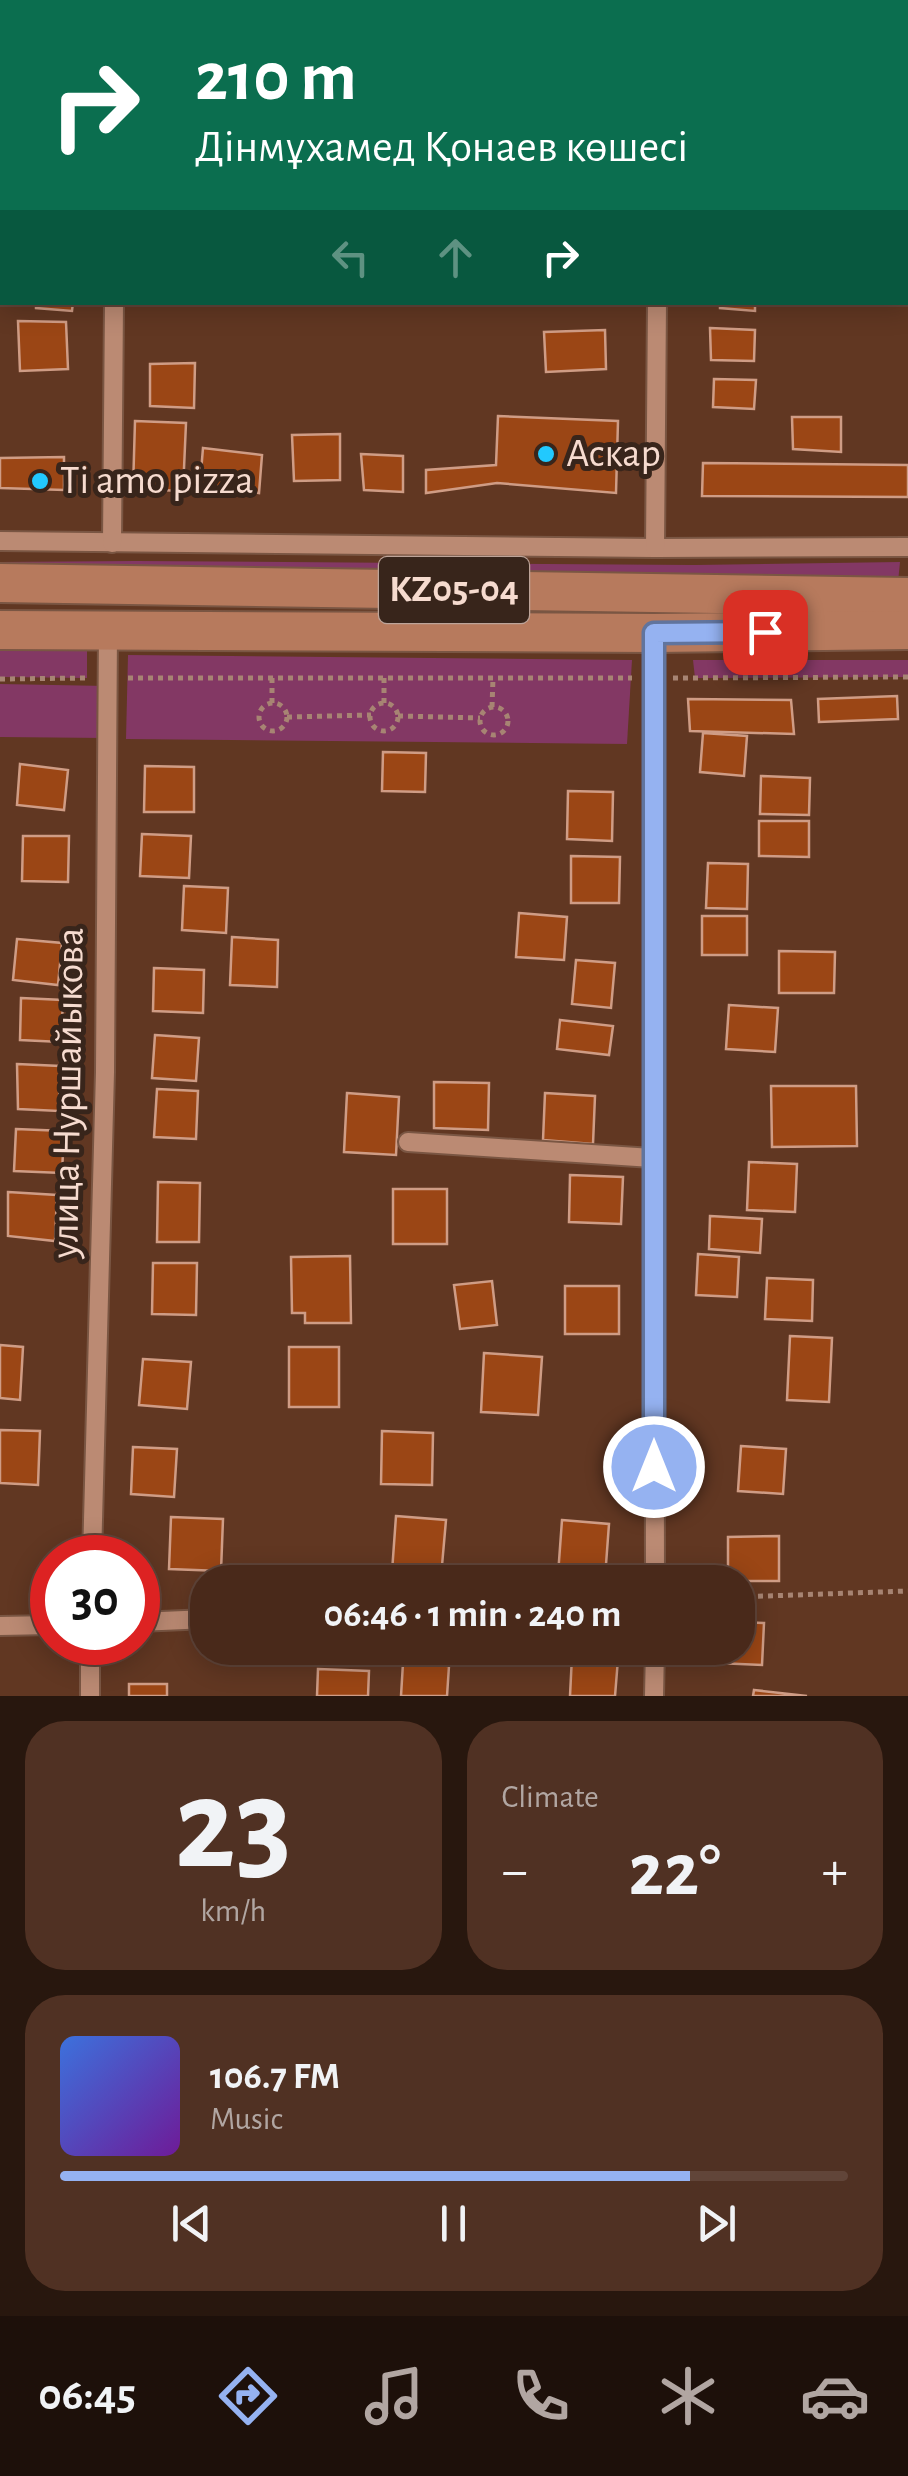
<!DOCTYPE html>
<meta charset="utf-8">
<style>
body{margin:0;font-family:"Alegreya Sans",sans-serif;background:#503123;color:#f1f3f6;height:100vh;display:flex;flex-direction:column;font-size:38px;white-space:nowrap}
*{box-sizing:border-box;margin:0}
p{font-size:32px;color:#b1a6a2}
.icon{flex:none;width:55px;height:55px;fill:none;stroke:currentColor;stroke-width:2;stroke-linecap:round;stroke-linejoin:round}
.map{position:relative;height:1696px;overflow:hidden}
.drawer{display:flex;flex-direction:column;gap:25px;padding:25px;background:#28170e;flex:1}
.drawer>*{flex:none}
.banner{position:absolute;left:0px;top:0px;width:910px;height:305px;box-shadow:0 5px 25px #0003,0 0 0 2px #614539;background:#0b6e4f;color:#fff;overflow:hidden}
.speed{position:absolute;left:30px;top:1535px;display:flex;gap:20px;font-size:50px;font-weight:700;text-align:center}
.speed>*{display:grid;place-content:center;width:130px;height:130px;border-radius:50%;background:#49291a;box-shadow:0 5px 25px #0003,0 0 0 2px #614539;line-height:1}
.speed .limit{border:15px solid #d22;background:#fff;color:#111}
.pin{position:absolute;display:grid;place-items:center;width:85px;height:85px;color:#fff;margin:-42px;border-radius:20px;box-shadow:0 5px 15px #0006}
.me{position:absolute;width:110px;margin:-55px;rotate:0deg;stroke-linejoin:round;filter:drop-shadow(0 0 8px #0008)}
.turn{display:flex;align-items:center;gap:35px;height:210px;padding:0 30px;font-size:45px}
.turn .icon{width:130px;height:130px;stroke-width:2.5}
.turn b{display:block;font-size:70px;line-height:85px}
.lanes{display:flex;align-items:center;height:95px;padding:0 30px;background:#0003;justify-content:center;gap:50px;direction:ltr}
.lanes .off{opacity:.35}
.big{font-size:75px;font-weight:700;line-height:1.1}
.drawer .tile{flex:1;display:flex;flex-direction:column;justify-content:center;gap:15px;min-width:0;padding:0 35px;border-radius:40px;background:#503123}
.drawer .dial{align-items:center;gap:0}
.dial b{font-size:130px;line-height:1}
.song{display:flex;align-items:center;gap:30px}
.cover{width:120px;height:120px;border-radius:15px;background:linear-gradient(135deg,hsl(220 70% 55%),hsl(280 70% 35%))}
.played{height:10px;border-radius:5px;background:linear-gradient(90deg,#95b2f1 80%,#614539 80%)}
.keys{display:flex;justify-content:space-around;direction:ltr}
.heat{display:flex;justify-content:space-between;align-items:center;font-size:55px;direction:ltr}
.drawer .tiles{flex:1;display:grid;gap:25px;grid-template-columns:1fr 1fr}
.tile:last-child{grid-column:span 2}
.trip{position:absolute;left:190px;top:1565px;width:565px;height:100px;border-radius:40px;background:#49291a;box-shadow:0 5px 25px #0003,0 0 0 2px #614539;font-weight:700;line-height:100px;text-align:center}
.dock{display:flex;height:160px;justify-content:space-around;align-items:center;background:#1d100a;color:#b1a6a2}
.dock .icon{width:70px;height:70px}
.dock .active{color:#95b2f1}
.dock b{font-size:45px;color:#f1f3f6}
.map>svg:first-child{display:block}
.green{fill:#833864}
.building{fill:#9b4615;stroke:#cf9c85;stroke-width:2.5}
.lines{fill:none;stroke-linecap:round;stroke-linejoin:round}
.minor-casing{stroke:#7a5643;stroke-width:22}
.major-casing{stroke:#7a5643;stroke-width:42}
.path{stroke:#a78473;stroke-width:5;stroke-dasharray:5 5;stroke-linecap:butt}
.minor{stroke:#bb8a73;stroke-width:18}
.major{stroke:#b77a5d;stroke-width:38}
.route-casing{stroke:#61749d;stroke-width:25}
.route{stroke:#95b2f1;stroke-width:18}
.poi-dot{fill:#22c9fe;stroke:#38251b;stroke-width:4}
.labels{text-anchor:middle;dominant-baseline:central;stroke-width:10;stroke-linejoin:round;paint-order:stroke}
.shield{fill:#38251b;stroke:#bda499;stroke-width:2.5}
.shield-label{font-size:38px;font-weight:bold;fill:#f6dbcf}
.poi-label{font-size:40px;fill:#f6dbcf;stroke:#38251b;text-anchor:start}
.street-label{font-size:40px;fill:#f6dbcf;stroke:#38251b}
</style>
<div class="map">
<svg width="908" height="1696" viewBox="0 0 908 1696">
<rect width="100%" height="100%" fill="#613722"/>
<g class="green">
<polygon points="136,561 695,565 900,562 898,582 0,573 0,562"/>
<polygon points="87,644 87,678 0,677 0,645"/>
<polygon points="128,655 632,660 627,744 126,739"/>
<polygon points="693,660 908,660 908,677 695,678"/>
<polygon points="0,684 107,686 106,738 0,737"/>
</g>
<g class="building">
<polygon points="36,302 73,302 72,311 36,308"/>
<polygon points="720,302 755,302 755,311 720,308"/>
<polygon points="18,321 66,322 68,369 20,371"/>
<polygon points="710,328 755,330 754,361 711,360"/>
<polygon points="605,330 606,369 546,372 544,332"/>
<polygon points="195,363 194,408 150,406 150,364"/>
<polygon points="714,379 756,380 754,409 713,407"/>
<polygon points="498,416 618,421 616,493 497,483 426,493 426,470 496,465"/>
<polygon points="792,417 841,417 841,452 793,449"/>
<polygon points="135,421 186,423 183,491 133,489"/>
<polygon points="340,434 340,480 294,481 292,435"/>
<polygon points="203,448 262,455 259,493 200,484"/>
<polygon points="361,454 403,456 403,492 364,490"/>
<polygon points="64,457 64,490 0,488 0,458"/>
<polygon points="703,463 908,465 908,497 702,496"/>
<polygon points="897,696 898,719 819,722 818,699"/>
<polygon points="688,699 791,700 794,734 690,731"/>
<polygon points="703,733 747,736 744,776 700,772"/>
<polygon points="383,752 426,753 425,792 382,791"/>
<polygon points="20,764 68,770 64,810 17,805"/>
<polygon points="145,766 194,767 194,812 144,812"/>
<polygon points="761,776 810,778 809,815 760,814"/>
<polygon points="568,791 613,792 612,841 567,839"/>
<polygon points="759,821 809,821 809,857 759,856"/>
<polygon points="142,834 191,836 189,878 140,876"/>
<polygon points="23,836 69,836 68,882 22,881"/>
<polygon points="571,856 620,857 619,903 571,903"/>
<polygon points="708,863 748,864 747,909 706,908"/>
<polygon points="184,886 228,888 226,933 182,930"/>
<polygon points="519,913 567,917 564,960 516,957"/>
<rect x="702" y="916" width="45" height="39"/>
<polygon points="232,937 278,940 277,987 230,985"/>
<polygon points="17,939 62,943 58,985 13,980"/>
<polygon points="779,951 835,952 834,993 779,993"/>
<polygon points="576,960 615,963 611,1008 572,1004"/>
<polygon points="154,968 204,970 203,1013 153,1011"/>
<polygon points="21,998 63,1000 61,1042 20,1040"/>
<polygon points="729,1005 778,1008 775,1052 726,1049"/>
<polygon points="560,1020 613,1026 609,1055 557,1049"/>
<polygon points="155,1035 199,1038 196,1081 152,1078"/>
<polygon points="17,1064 60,1066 59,1111 18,1109"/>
<polygon points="434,1082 489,1083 488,1130 434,1128"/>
<polygon points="771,1086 856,1086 857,1146 772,1147"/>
<polygon points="157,1089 198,1091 196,1139 154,1137"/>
<polygon points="347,1093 399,1097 396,1155 344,1152"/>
<polygon points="545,1093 595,1096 593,1144 543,1140"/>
<polygon points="16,1129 64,1131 62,1173 14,1171"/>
<polygon points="749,1162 797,1164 795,1212 747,1210"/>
<polygon points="570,1175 623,1177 621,1224 569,1222"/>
<polygon points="158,1182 200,1183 199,1242 157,1242"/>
<rect x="393" y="1189" width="54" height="55"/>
<polygon points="8,1192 57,1195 55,1241 8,1236"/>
<polygon points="710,1216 762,1219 760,1253 709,1249"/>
<polygon points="698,1254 739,1257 737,1297 696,1295"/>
<polygon points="350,1256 351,1323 305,1323 305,1313 292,1313 291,1257"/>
<polygon points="153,1263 197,1263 196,1315 152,1314"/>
<polygon points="767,1278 813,1280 812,1321 765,1319"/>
<polygon points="492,1281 497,1325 460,1329 454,1285"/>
<rect x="565" y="1286" width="54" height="48"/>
<polygon points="790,1336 832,1338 829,1402 787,1400"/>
<polygon points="0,1345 23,1347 20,1400 0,1398"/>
<rect x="289" y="1347" width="50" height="60"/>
<polygon points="484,1353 542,1357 538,1415 481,1412"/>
<polygon points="143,1359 191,1362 187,1409 139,1405"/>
<polygon points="0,1430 40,1431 38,1485 0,1483"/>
<polygon points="382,1431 433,1433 432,1485 381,1484"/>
<polygon points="741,1446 786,1449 783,1494 738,1491"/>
<polygon points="133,1447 177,1449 174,1497 131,1494"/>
<polygon points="396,1516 446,1520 441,1577 392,1572"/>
<polygon points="171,1517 223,1519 221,1571 169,1569"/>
<polygon points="562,1520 609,1524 605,1578 558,1575"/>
<polygon points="779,1536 779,1581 728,1581 728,1537"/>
<polygon points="738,1622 764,1623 762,1665 717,1663 718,1648 738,1648"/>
<polygon points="572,1656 618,1659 615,1696 570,1696"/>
<polygon points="403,1663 449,1666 447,1696 401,1696"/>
<polygon points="318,1669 369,1671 368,1696 317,1696"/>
<rect x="129" y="1684" width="38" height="12"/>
<polygon points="754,1690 807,1696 753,1696"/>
</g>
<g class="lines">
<defs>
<g id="minor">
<polyline points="116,2 116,0"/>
<polyline points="659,2 659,0"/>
<polyline points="0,541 655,548 908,547"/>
<polyline points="112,543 114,302"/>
<polyline points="655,548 657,302"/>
<path d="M 654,633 C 655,949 653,1266 655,1582"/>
<polyline points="408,1142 652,1158"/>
<polyline points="92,1558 105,1072 108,630"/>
<polyline points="138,1622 208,1619"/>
<polyline points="0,1626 52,1625"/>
<polyline points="90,1696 90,1642"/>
<polyline points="654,1696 655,1648"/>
</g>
<g id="major">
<polyline points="0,583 908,597"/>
<polyline points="0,630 654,633 908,630"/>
</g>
</defs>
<use href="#minor" class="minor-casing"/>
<use href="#major" class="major-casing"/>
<g class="path">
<polyline points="128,678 632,678"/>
<polyline points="272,678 272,704"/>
<polyline points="384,678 384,703"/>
<polyline points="673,678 908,677"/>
<polyline points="0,679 87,678"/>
<circle cx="273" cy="717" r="14"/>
<circle cx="384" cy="717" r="14"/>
<polyline points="492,707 493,678"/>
<circle cx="494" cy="721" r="14"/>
<polyline points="398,716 480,718"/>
<polyline points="287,717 371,715"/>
<polyline points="738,1597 908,1591"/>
</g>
<use href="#minor" class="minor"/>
<use href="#major" class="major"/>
</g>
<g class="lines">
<defs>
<polyline id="route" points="654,1467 654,633 765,632"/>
</defs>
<use href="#route" class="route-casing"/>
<use href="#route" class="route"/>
</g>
<g class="poi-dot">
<circle cx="546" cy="454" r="10"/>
<circle cx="40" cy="481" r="10"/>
</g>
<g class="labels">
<rect class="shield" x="379" y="557" width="150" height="66" rx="8"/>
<g class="shield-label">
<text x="454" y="590">KZ05-04</text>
</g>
<g class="poi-label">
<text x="566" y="454">Аскар</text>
<text x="60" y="481">Ti amo pizza</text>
</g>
<g class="street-label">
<text transform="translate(68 1093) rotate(-89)">улица Нуршайыкова</text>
</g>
</g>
</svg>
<div class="speed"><div class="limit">30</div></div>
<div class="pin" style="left:765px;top:632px;background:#d93025"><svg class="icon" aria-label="arrive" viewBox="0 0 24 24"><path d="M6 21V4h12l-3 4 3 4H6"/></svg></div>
<svg class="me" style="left:654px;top:1467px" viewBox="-20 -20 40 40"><circle r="17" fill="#95b2f1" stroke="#fff" stroke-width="3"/><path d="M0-11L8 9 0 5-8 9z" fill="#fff"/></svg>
<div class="trip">06:46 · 1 min · 240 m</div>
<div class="banner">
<div class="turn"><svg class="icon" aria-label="right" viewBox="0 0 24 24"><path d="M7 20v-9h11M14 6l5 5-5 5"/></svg><div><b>210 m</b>Дінмұхамед Қонаев көшесі</div></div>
<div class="lanes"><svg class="icon off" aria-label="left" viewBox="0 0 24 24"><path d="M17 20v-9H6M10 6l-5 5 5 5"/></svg><svg class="icon off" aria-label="ahead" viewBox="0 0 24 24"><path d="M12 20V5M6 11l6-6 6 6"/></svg><svg class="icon" aria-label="right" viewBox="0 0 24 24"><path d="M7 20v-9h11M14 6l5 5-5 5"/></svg></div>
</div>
</div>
<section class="drawer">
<div class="tiles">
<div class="tile dial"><b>23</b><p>km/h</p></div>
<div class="tile"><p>Climate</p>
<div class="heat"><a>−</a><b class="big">22°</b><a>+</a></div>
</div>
<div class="tile">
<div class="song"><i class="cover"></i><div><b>106.7 FM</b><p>Music</p></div></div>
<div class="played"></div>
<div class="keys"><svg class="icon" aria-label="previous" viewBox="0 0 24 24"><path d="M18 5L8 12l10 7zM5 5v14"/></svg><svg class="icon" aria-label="pause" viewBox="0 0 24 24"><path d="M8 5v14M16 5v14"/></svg><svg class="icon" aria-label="next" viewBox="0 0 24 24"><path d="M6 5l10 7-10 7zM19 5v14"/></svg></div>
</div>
</div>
</section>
<nav class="dock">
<b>06:45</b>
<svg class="icon active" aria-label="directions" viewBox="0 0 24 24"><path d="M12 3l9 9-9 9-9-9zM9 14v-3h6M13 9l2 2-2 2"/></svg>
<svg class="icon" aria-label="music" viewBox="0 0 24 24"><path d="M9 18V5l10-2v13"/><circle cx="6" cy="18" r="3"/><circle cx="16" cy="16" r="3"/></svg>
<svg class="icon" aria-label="phone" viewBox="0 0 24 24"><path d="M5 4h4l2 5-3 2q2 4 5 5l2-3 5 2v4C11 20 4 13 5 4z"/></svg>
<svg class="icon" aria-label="climate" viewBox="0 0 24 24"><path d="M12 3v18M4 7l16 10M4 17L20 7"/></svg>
<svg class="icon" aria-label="car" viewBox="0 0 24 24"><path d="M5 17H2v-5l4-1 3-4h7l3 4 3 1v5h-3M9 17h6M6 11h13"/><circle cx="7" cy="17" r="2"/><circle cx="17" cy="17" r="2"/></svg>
</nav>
